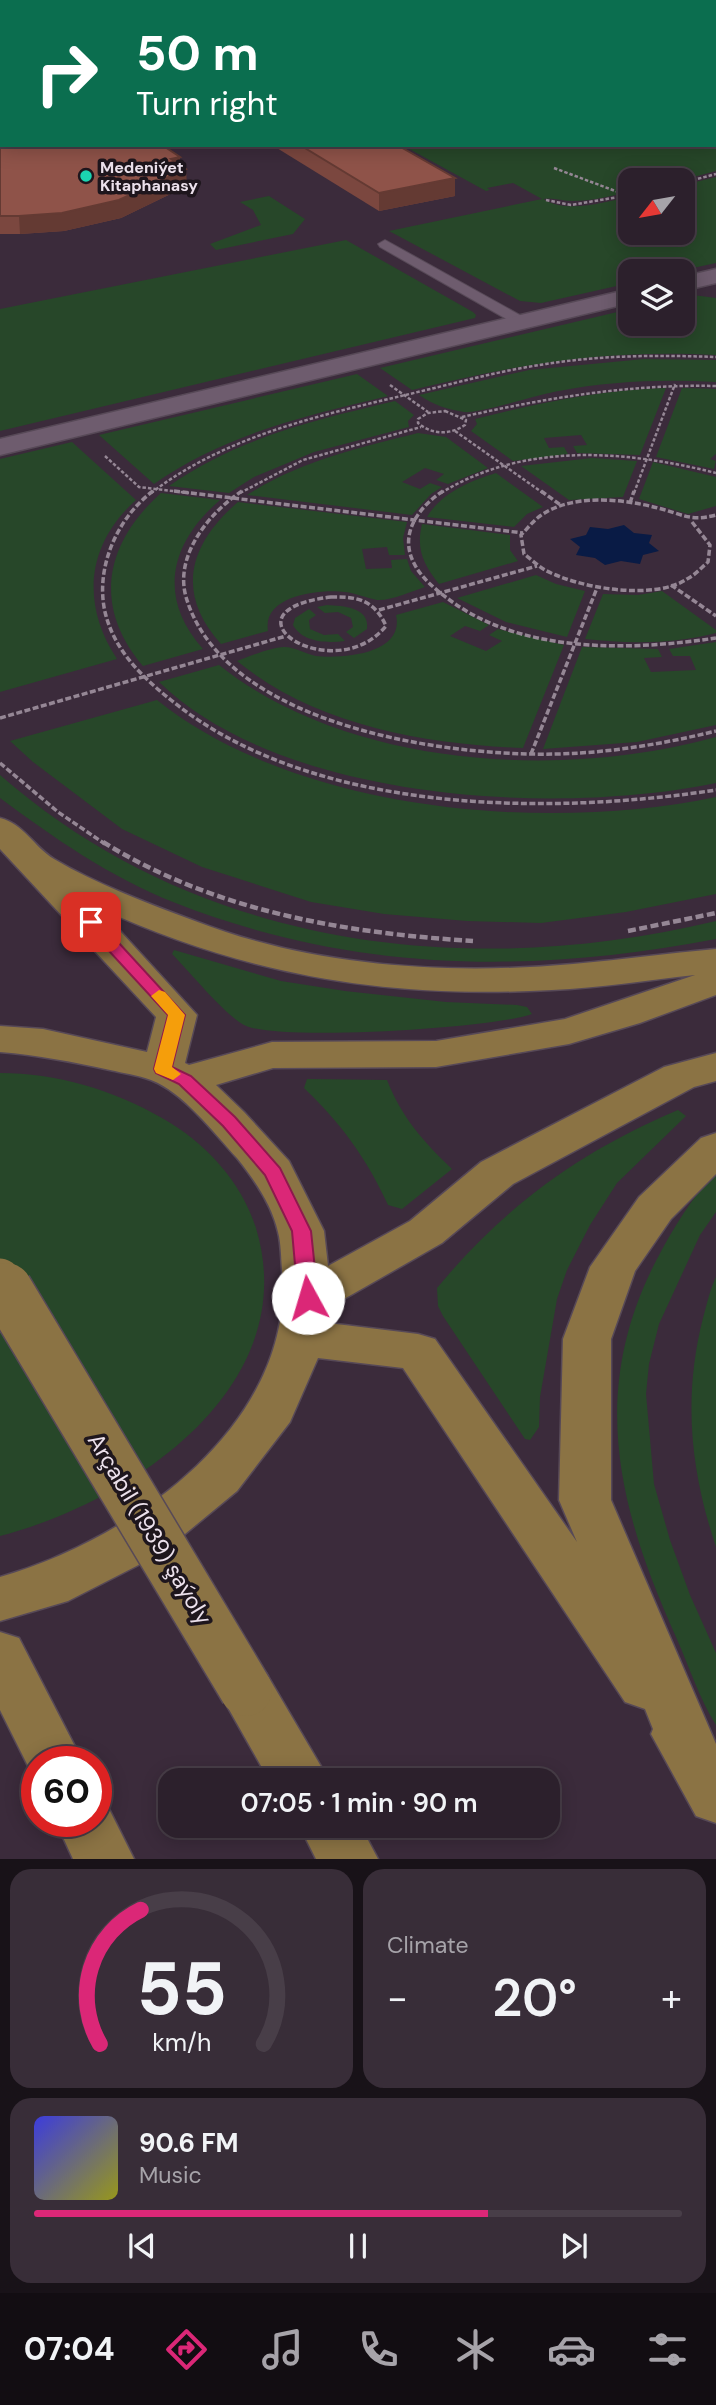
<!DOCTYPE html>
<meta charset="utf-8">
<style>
body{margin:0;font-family:"DM Sans",sans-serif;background:#382d38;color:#f1f3f6;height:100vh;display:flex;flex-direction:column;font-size:26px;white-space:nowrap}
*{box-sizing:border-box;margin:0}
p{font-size:23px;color:#a6a3a9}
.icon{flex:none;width:38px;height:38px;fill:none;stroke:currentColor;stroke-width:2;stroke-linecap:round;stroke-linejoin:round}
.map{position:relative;height:1859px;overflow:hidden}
.sheet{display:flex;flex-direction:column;gap:10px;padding:10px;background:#181218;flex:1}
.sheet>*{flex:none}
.guide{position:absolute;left:0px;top:0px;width:718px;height:147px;box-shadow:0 4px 18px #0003,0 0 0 2px #483e48;background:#0b6e4f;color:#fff;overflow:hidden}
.needle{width:46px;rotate:239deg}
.buttons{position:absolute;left:618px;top:168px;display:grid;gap:14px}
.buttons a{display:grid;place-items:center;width:77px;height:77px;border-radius:14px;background:#2c202c;box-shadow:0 4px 18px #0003,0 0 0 2px #483e48;font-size:35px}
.speed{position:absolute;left:21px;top:1746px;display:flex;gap:14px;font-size:35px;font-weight:700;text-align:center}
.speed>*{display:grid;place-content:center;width:91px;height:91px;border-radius:50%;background:#2c202c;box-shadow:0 4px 18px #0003,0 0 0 2px #483e48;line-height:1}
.speed .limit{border:10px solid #d22;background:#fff;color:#111}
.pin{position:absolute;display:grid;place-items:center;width:60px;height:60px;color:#fff;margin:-30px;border-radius:14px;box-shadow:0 4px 10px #0006}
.me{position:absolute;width:77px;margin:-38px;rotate:354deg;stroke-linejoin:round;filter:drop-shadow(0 0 5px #0008)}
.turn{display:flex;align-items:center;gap:24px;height:147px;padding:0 21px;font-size:32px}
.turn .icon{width:91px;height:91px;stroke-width:2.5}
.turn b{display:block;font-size:49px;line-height:60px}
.big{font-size:52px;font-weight:600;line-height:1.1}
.sheet .widget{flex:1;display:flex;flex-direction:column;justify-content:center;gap:10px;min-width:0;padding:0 24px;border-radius:21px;background:#382d38}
.sheet .dial{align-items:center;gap:0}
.dial svg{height:182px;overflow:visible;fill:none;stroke:#483e48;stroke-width:7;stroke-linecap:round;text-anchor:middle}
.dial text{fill:#f1f3f6;stroke:none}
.song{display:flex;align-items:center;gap:21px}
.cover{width:84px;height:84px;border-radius:10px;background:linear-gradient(135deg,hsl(240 70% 55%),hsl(60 70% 35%))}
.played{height:7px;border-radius:4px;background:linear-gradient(90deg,#db2777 70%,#483e48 70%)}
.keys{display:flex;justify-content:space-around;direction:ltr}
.heat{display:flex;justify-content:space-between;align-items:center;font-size:38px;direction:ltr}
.sheet .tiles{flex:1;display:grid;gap:10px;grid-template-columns:1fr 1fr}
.widget:last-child{grid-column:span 2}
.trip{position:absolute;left:158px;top:1768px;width:402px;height:70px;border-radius:21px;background:#2c202c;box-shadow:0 4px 18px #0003,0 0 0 2px #483e48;font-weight:600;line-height:70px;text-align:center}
.menu{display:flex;height:112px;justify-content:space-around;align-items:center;background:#120d12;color:#a6a3a9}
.menu .icon{width:49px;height:49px}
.menu .active{color:#db2777}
.menu b{font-size:32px;color:#f1f3f6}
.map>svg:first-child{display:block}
.green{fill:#274729}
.water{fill:#091b45}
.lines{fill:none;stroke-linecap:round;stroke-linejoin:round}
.service-casing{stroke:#574957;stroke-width:2}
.minor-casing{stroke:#574957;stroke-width:3}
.primary-casing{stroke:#574957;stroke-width:3}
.path-far2{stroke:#958795;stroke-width:2.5;stroke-dasharray:3.5 2;stroke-linecap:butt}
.path-far1{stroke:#958795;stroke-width:3.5;stroke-dasharray:6 2.5;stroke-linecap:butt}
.path{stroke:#958795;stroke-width:4.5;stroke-dasharray:8 3.5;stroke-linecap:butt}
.service{fill:#6e5c6e;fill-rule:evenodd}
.minor{fill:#6e5c6e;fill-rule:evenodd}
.primary{fill:#8b7344;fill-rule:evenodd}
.primary-bridge-far1-casing{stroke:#574957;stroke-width:44;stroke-linecap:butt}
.primary-bridge-casing{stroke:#574957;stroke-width:55;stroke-linecap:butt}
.primary-bridge-far1{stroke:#8b7344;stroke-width:41}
.primary-bridge{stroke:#8b7344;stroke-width:52}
.wall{fill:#7b473f}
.shaded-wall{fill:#643a33}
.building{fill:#8f5349;stroke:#643a33;stroke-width:2}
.route{fill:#db2777;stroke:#8e194d;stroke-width:2}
.slow{fill:#f59e0b}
.poi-dot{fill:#1bd5b1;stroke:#1e161d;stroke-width:2.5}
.labels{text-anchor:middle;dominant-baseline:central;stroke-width:7;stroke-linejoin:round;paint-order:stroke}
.far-poi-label{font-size:16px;font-weight:bold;fill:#ece1ec;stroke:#1e161d;text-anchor:start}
.near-street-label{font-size:23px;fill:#ece1ec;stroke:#1e161d}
</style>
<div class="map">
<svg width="716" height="1859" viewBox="0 0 716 1859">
<rect width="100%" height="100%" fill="#3b2b3b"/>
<g class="green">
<path d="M 716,87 L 716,171 L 682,180 L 630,180 L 630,192 C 612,196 591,201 572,201 C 562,201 553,197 543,199 C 568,214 603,202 630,197 L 630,233 L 682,233 L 683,185 L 716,177 L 716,263 L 679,271 L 630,271 L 630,283 L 541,303 L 520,301 L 389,231 L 542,199 L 513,183 L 487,188 L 490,190 L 486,191 L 402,145 L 716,145 Z"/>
<polygon points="269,196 305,219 293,234 216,250 210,244 261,225 253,210 240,202"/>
<polygon points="346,240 473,312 476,315 475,318 0,431 0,309"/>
<path d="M 693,295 L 716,298 L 716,355 C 605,349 519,364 412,390 L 380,368 L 630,309 L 630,324 L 682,324 L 683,296 Z"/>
<path d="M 644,359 L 716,360 L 716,382 C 664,379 610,381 559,391 C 540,394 477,414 464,412 C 446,409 434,405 419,395 L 529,370 Z"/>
<path d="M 357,374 L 388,396 C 305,416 225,434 154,484 L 99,435 Z"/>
<path d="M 666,388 L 640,455 L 577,453 L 573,446 L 587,445 L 581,435 L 544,438 L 549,448 L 564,447 L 568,454 L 513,461 L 471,431 L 477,424 L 475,419 C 539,403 600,390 666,388 Z"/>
<polygon points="682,388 716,389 716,454 710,459 716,461 714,469 656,457"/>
<path d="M 395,401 L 414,415 L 408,421 L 409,427 L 314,452 L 254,477 L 229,493 L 169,486 C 237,438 315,420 395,401 Z"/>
<path d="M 418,433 L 446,437 L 488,468 L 448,484 L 436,480 L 444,474 L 425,468 L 402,482 L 420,489 L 430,483 L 442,487 L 431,494 L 412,515 L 247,495 C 300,461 358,448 418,433 Z"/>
<path d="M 72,442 L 136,500 C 86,545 81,604 117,659 L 0,692 L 0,459 Z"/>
<polygon points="592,458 637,461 623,497 569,500 521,466"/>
<polygon points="653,462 716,477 716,506 688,514 639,499"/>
<path d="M 496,473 L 543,507 L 527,514 L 514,527 L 427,517 C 441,493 470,481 496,473 Z"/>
<path d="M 161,493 L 220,500 C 170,543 157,597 203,649 L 143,666 C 92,606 105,543 161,493 Z"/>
<path d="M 238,502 L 407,522 L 403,538 L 405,555 L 389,555 L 387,547 L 362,549 L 366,569 L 392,568 L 391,560 L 407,559 L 411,571 L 425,587 C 412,591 391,601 377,600 C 366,598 356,593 345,592 C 320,589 262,595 268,631 L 221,644 C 175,593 189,544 238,502 Z"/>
<path d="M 422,524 L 510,535 L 510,550 L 518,561 L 439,584 C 423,564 416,549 422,524 Z"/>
<polygon points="536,575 556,584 585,591 567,637 506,622 457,598"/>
<path d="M 662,591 L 716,630 L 716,633 C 674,644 629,644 585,639 L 603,594 L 638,595 Z"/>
<path d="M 443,602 L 489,625 L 480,631 L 465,626 L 450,636 L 486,651 L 502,641 L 489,635 L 498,629 L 564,645 L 523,748 C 424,744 315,725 237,661 C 248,657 274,646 285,647 C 294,647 306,654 316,656 C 343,659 405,654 396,615 Z"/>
<path d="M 327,605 C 343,606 370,607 367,629 L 354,638 L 346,632 L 353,627 L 351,618 L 338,612 L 325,613 L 317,607 Z"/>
<path d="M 309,609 L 316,615 L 309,620 L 310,629 L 324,635 L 338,634 L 345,641 C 327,643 303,643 293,625 L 295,618 Z"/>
<polygon points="716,642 716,725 637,742 543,749 582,647 658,649 662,657 644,658 651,672 696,670 690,656 673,656 669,649"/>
<path d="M 219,665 C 348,768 562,780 716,737 L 716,783 C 557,816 283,802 159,682 Z"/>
<path d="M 157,700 C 297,812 545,833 716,797 L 716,894 L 626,912 L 541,923 L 467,921 L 384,914 L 311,902 L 202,867 L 122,829 L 33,762 L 10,741 Z"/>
<path d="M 0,775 C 198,948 466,981 716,921 L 716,939 C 530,975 350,972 173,902 C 110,877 54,838 0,798 Z"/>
<path d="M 174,950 L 281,981 L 345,991 L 446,1002 L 517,1005 L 527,1007 L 532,1014 C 496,1028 274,1042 244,1025 C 224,1014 190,972 172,954 Z"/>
<path d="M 0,1073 C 56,1073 114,1090 162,1118 C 205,1142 241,1181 256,1228 C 304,1387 131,1502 0,1536 Z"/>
<path d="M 307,1079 L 387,1080 C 402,1118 423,1141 452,1169 L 402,1209 L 388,1205 C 367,1159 340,1122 304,1088 Z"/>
<path d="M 678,1110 L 686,1116 L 617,1183 L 590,1225 L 567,1270 L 557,1299 L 540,1397 L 539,1427 L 530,1440 L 525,1439 L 443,1316 L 438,1306 L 437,1288 C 505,1206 579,1152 678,1110 Z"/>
<path d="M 716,1171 L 716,1212 L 700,1235 L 659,1324 L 649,1364 L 646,1394 L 654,1484 L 670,1540 L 690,1595 L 716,1653 L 716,1725 C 699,1698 689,1666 676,1637 C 618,1508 588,1391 657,1259 C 673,1228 692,1198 716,1171 Z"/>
<path d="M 716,1277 L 716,1547 C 690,1469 683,1397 703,1318 C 707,1304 710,1289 716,1277 Z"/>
</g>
<polygon class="water" points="624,525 634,533 652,535 649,543 659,551 643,555 640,564 621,561 605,565 595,558 576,555 580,547 570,539 586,535 590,527 608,529"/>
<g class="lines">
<defs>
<polygon id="service" points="385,240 527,319 529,322 522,326 517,325 380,247 378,244"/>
<g id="minor">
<polygon points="716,269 716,283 682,291 682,277"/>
<polygon points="630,289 630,303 0,455 0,439"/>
</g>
<g id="primary">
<path d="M 0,818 C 24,824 34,847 54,859 C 96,884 149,904 195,921 C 313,967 448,975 573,964 C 621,960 668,953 716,949 L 716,995 L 640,1023 L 569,1044 L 436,1067 L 273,1068 L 216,1085 L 244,1112 L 289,1161 L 324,1231 L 328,1266 L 410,1221 L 481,1162 L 664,1067 L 716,1053 L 716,1081 L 694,1087 L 513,1184 L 442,1243 L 330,1307 L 328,1323 L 418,1334 L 435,1339 L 577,1542 L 559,1500 L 563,1339 L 590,1267 L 639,1197 L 701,1138 L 716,1133 L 716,1174 L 671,1219 L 635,1271 L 611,1339 L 611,1500 L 716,1744 L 716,1823 L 696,1816 L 651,1734 L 653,1729 L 645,1709 L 625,1702 L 403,1368 L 318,1358 L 290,1422 L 237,1491 L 162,1553 L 68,1601 L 0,1621 L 0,1577 C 133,1539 296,1423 282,1269 C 281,1257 281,1243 278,1232 C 272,1205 254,1179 237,1158 C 214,1133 183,1092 151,1080 C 138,1075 123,1073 110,1070 C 73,1062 38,1055 0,1052 L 0,1026 L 43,1029 L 147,1052 L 156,1017 L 0,849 ZM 99,908 C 248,976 389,999 552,990 C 600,988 647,980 695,975 L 565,1019 L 436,1041 L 272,1042 L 189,1065 L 185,1063 L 197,1015 Z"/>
<polygon points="0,1632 19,1638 83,1762 37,1762 35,1780 0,1710"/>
<polygon points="246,1666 266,1673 329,1780 269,1780 218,1690 226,1673"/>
<polygon points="96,1800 106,1803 134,1859 73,1859 56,1822 96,1822"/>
<polygon points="299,1825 360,1825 378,1859 316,1859"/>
</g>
</defs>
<use href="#service" class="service-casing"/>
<use href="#minor" class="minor-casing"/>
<use href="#primary" class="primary-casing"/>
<g class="path-far2">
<polyline points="485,0 491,2"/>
<polyline points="554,168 626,195"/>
<polyline points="682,183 716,174"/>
<polyline points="546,200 571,205 630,195"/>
<polyline points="390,385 428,412"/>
<path d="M 445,411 L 466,420 L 465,425 C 450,435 432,435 418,423 L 418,419 L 428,413 Z"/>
<path d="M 462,417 C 546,398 629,384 716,386"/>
<polyline points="455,431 543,493"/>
<polyline points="105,456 139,487 189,493"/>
<path d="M 151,493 C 225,437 313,417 401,396 C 449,385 497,371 546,364 C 602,355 660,355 716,357"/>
<polyline points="240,493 303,460 421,427"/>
<path d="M 441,493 C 524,442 624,450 716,473"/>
<polyline points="634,493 675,384"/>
</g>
<g class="path-far1">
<path d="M 153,491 C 117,518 95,568 105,612 C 114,650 142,677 171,700 C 311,814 545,816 716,790"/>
<polyline points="174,491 523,533"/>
<path d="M 242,491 C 210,512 174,555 186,597 C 225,730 463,761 580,753 C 626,750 671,742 716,731"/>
<path d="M 443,491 C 423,504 403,527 410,553 C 415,572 431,586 447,598 C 520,654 629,651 716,638"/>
<polyline points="541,491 562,506"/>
<polyline points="630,503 634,491"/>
<path d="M 692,522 L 710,545 L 708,562 C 701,568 695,575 687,579 C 654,601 578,588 545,570 C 538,566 531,559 524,554 L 521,535 C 527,529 533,521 540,516 C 572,493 623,499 658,508 C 682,514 690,522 716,515"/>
<polyline points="671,585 716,616"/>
<path d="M 331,597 C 358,596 375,601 386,626 C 333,690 213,611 331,597 Z"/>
<polyline points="379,610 537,566"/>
<polyline points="0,718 286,636"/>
<polyline points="531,754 597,588"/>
<polyline points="0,763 58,812 105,844"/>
</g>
<g class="path">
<path d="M 103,842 C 214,911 344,933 473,941"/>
<polyline points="628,931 716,913"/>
</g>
<use href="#service" class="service"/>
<use href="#minor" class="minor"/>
<use href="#primary" class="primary"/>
<defs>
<polyline id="primary-bridge-far1" points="0,1279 7,1291"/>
<polyline id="primary-bridge" points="6,1289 246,1690"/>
</defs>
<use href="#primary-bridge-far1" class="primary-bridge-far1-casing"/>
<use href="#primary-bridge" class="primary-bridge-casing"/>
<use href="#primary-bridge-far1" class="primary-bridge-far1"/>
<use href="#primary-bridge" class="primary-bridge"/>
</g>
<g class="wall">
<polygon points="93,0 349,0 352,2 93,2"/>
<polygon points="0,101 187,186 121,218 64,231 20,234 0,234"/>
<polygon points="272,145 397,145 455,178 455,196 379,211"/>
</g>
<g class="shaded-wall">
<polygon points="0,0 42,0 30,2 2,2 2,6 0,6"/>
<polygon points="180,157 181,171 186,169 187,186 121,218 64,231 20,234 19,216 171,159"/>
<polygon points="455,178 455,196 379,211 379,193"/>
</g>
<g class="building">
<polygon points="119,0 349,0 352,2 125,2"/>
<polygon points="0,101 2,101 2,145 162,145 180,157 171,159 186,169 119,200 62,213 19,216 0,216"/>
<polygon points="300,145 397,145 455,178 379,193"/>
</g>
<polygon class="route" points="91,917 96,918 185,1015 172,1067 191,1076 235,1117 280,1168 311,1231 318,1298 315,1303 301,1303 298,1298 292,1231 265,1175 223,1126 179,1084 156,1073 154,1069 168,1015 85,925 83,922"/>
<polygon class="slow" points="159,990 165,992 185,1015 172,1067 181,1074 173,1080 156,1073 154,1069 168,1015 151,996"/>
<circle class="poi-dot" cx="86" cy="176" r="7"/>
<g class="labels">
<g class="far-poi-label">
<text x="100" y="167">Medeniýet<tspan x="100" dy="18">Kitaphanasy</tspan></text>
</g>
<g class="near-street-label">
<text transform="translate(150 1529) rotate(59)">Arçabil (1939) şaýoly</text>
</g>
</g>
</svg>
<div class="buttons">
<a><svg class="needle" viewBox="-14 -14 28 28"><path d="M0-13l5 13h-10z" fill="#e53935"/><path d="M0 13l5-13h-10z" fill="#a6a3a9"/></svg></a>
<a><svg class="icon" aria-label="layers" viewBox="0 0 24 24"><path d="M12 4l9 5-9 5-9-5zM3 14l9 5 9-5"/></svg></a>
</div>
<div class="speed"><div class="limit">60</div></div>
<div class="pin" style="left:91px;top:922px;background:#d93025"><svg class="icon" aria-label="arrive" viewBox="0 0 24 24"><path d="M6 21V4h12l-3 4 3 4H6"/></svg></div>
<svg class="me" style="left:308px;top:1298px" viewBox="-20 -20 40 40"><circle r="19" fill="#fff"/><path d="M0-13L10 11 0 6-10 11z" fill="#db2777"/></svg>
<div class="trip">07:05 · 1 min · 90 m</div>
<div class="guide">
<div class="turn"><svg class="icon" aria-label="right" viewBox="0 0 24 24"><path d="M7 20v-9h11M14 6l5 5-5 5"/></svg><div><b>50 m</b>Turn right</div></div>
</div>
</div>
<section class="sheet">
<div class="tiles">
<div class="widget dial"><svg viewBox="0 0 100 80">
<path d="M14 69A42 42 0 1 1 86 69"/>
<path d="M14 69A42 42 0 0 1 32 10" stroke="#db2777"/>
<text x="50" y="56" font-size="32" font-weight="700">55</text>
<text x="50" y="72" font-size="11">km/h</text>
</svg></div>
<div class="widget"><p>Climate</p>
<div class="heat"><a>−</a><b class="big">20°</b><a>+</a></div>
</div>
<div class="widget">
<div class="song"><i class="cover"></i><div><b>90.6 FM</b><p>Music</p></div></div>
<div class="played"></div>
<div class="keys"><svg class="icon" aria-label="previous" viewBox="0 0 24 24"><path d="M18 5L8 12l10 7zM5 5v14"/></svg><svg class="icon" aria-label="pause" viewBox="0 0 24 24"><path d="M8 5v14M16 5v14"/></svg><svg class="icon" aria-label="next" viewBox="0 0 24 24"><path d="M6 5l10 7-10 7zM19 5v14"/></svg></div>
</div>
</div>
</section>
<nav class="menu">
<b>07:04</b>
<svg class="icon active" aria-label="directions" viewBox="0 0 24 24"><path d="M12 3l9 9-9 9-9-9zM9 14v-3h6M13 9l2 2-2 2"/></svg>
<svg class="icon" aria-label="music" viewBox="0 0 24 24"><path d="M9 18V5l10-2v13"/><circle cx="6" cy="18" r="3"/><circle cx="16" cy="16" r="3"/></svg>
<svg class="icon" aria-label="phone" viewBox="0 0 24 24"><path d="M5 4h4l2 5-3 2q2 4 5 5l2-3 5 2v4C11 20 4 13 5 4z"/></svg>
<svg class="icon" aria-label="climate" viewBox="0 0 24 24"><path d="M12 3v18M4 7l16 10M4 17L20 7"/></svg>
<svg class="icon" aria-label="car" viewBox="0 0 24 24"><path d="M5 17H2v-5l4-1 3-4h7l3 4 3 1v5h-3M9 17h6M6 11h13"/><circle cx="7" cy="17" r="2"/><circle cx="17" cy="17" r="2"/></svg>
<svg class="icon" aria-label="filters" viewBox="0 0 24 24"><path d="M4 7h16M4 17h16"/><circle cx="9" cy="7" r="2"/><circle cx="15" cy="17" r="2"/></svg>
</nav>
